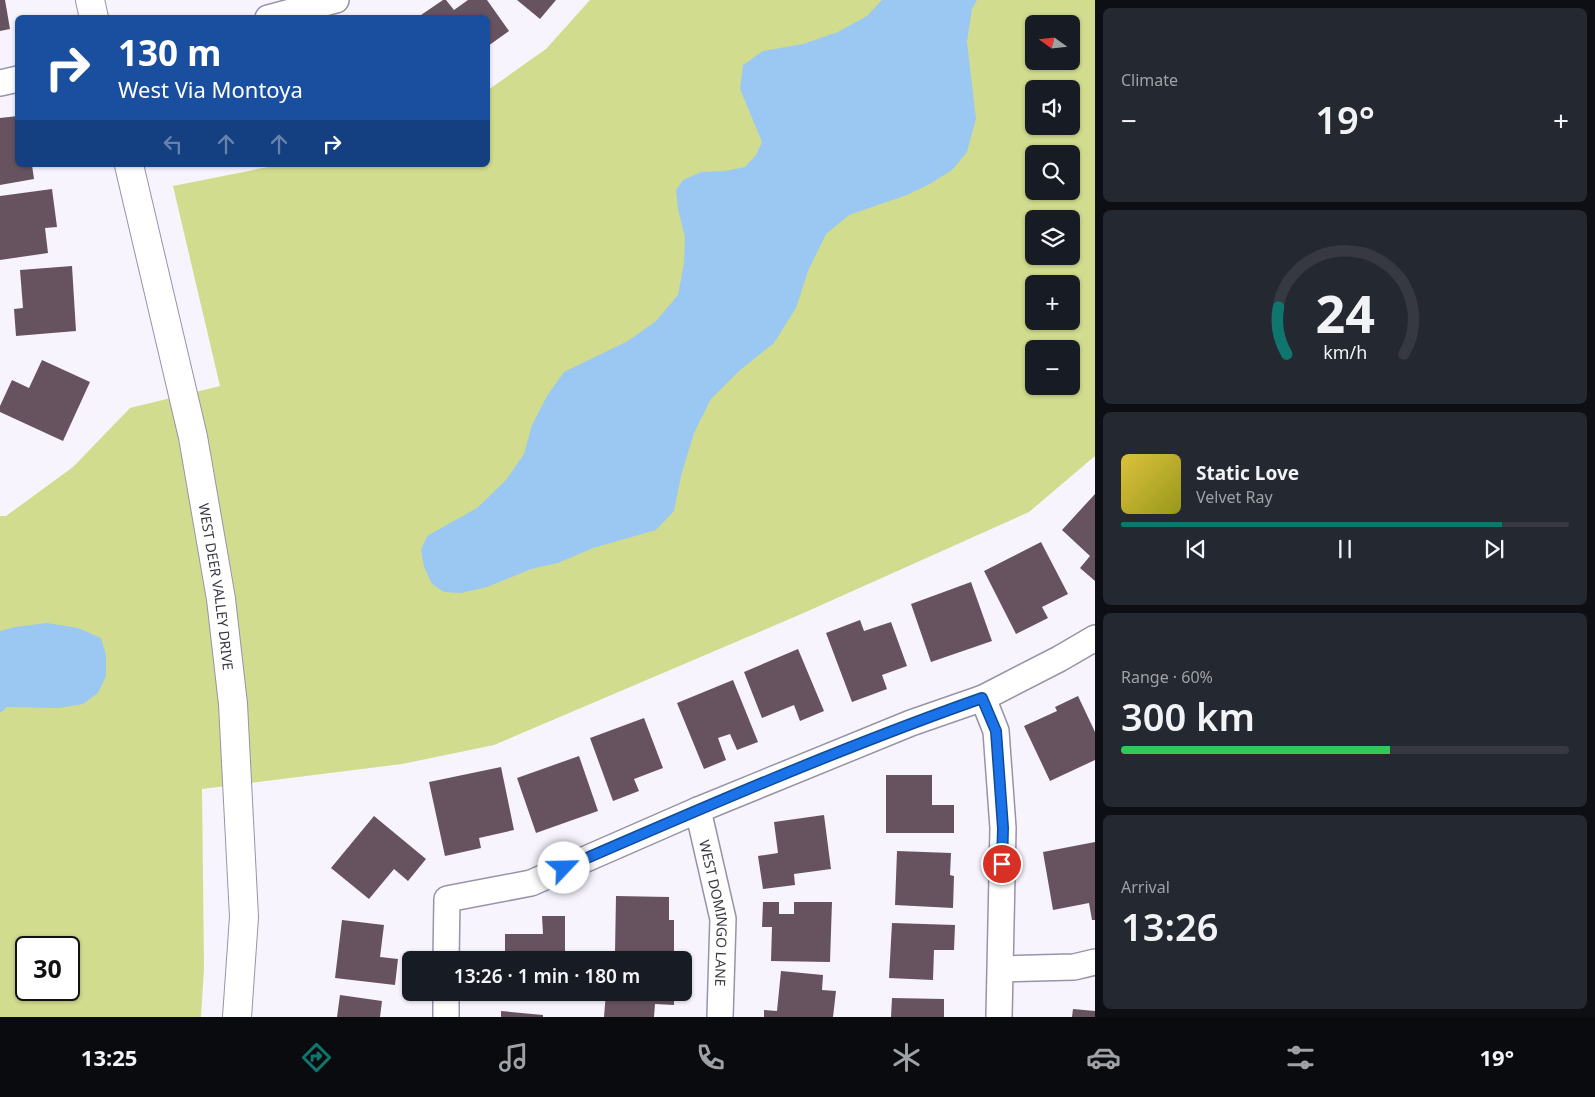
<!DOCTYPE html>
<meta charset="utf-8">
<style>
body{margin:0;font-family:"Noto Sans",sans-serif;background:#242831;color:#f1f3f6;height:100vh;display:flex;flex-direction:column;font-size:19px;white-space:nowrap}
*{box-sizing:border-box;margin:0}
p{font-size:16px;color:#9ea1a6}
.icon{flex:none;width:28px;height:28px;fill:none;stroke:currentColor;stroke-width:2;stroke-linecap:round;stroke-linejoin:round}
.map{position:relative;flex:1;overflow:hidden}
.panel{display:flex;flex-direction:column;gap:8px;padding:8px;background:#0d0f14;width:500px}
.panel>*{flex:none}
.top-card{position:absolute;left:15px;top:15px;width:475px;height:152px;border-radius:8px;box-shadow:0 1px 4px #0004;background:#1a4fa0;color:#fff;overflow:hidden}
.needle{width:32px;rotate:285deg}
.tools{position:absolute;left:1025px;top:15px;display:grid;gap:10px}
.tools a{display:grid;place-items:center;width:55px;height:55px;border-radius:8px;background:#171b24;box-shadow:0 1px 4px #0004;font-size:25px}
.speed{position:absolute;left:15px;top:936px;display:flex;gap:10px;font-size:25px;font-weight:700;text-align:center}
.speed>*{display:grid;place-content:center;width:65px;height:65px;border-radius:50%;background:#171b24;box-shadow:0 1px 4px #0004;line-height:1}
.speed .limit{border:2px solid #111;border-radius:8px;background:#fff;color:#111}
.pin{position:absolute;display:grid;place-items:center;width:42px;height:42px;color:#fff;margin:-21px;border:2px solid #fff;border-radius:50%;box-shadow:0 1px 5px #0007}
.me{position:absolute;width:55px;margin:-28px;rotate:66deg;stroke-linejoin:round;filter:drop-shadow(0 0 4px #0008)}
.turn{display:flex;align-items:center;gap:18px;height:105px;padding:0 20px;font-size:22px}
.turn .icon{width:65px;height:65px;stroke-width:2.5}
.turn b{display:block;font-size:35px;line-height:42px}
.lanes{display:flex;align-items:center;height:48px;padding:0 20px;background:#0003;justify-content:center;gap:25px;direction:ltr}
.lanes .off{opacity:.35}
.big{font-size:38px;font-weight:600;line-height:1.1}
.panel .widget{flex:1;display:flex;flex-direction:column;justify-content:center;gap:8px;min-width:0;padding:0 18px;border-radius:8px;background:#242831}
.panel .dial{align-items:center;gap:0}
.dial svg{height:130px;overflow:visible;fill:none;stroke:#363941;stroke-width:7;stroke-linecap:round;text-anchor:middle}
.dial text{fill:#f1f3f6;stroke:none}
.song{display:flex;align-items:center;gap:15px}
.cover{width:60px;height:60px;border-radius:8px;background:linear-gradient(135deg,hsl(50 70% 55%),hsl(60 70% 35%))}
.played{height:5px;border-radius:2px;background:linear-gradient(90deg,#0f766e 85%,#363941 85%)}
.keys{display:flex;justify-content:space-around;direction:ltr}
.heat{display:flex;justify-content:space-between;align-items:center;font-size:28px;direction:ltr}
.charge{height:8px;border-radius:4px;background:linear-gradient(90deg,#34c759 60%,#363941 0)}
.trip{position:absolute;left:402px;top:951px;width:290px;height:50px;border-radius:8px;background:#171b24;box-shadow:0 1px 4px #0004;font-weight:600;line-height:50px;text-align:center}
.tabs{display:flex;height:80px;justify-content:space-around;align-items:center;background:#090b0e;color:#9ea1a6}
.tabs .icon{width:35px;height:35px}
.tabs .current{color:#0f766e}
.tabs b{font-size:22px;color:#f1f3f6}
main{display:flex;flex:1;min-height:0}
.map>svg:first-child{display:block}
.green{fill:#d1dc8e;fill-rule:evenodd}
.water{fill:#9bc8f3}
.building{fill:#67535f}
.lines{fill:none;stroke-linecap:round;stroke-linejoin:round}
.minor-casing{stroke:#9893a8;stroke-width:28}
.tertiary-casing{stroke:#9893a8;stroke-width:30}
.minor{stroke:#fff;stroke-width:25}
.tertiary{stroke:#fff;stroke-width:28}
.route-casing{stroke:#114b97;stroke-width:12}
.route{stroke:#1a73e8;stroke-width:9}
.labels{text-anchor:middle;dominant-baseline:central;stroke-width:5;stroke-linejoin:round;paint-order:stroke}
.street-label{font-size:14px;fill:#3a3841;stroke:#fff}
</style>
<main>
<div class="map">
<svg width="1095" height="1017" viewBox="0 0 1095 1017">
<rect width="100%" height="100%" fill="#f7f4fe"/>
<path class="green" d="M 590,0 L 1095,0 L 1095,456 L 1029,512 L 799,615 L 494,745 L 402,764 L 202,789 L 204,969 L 201,1017 L 0,1017 L 0,516 L 6,516 L 73,467 L 130,408 L 220,386 L 173,186 L 278,165 L 488,165 L 488,90 L 546,49 ZM 1034,24 L 1071,24 L 1071,61 L 1034,61 ZM 1034,89 L 1071,89 L 1071,126 L 1034,126 ZM 1034,154 L 1071,154 L 1071,191 L 1034,191 ZM 1034,219 L 1071,219 L 1071,256 L 1034,256 ZM 1034,284 L 1071,284 L 1071,321 L 1034,321 ZM 1034,349 L 1071,349 L 1071,386 L 1034,386 ZM 26,948 L 69,948 L 69,990 L 26,990 Z"/>
<g class="water">
<polygon points="882,0 977,0 972,9 967,42 976,119 967,152 952,170 928,185 907,195 849,215 826,234 808,271 796,308 774,343 739,371 711,399 694,433 681,476 674,511 656,530 593,548 558,563 531,569 487,587 461,593 444,592 432,584 424,567 421,550 427,536 477,508 506,480 524,454 532,425 547,396 564,372 628,341 656,321 678,295 684,263 685,237 678,209 676,190 683,180 701,172 725,171 745,167 756,155 762,142 740,89 743,65 763,51 803,44 838,32 867,16"/>
<polygon points="47,623 78,628 101,638 106,655 106,676 98,693 83,704 59,708 7,707 0,713 0,631 15,627"/>
</g>
<g class="building">
<polygon points="0,0 5,0 10,29 0,31"/>
<polygon points="443,0 446,0 454,10 468,0 487,0 509,31 488,46 488,18 422,18 421,15"/>
<polygon points="517,0 556,0 540,19"/>
<polygon points="18,116 18,165 32,165 34,179 0,185 0,118"/>
<polygon points="52,189 57,227 45,228 48,253 0,260 0,196"/>
<polygon points="72,266 76,331 16,336 14,309 23,308 20,270"/>
<polygon points="42,360 90,382 63,441 0,412 0,406 12,380 29,388"/>
<polygon points="1095,494 1095,581 1080,568 1090,556 1062,530"/>
<polygon points="1041,542 1068,594 1042,607 1048,618 1016,634 984,571"/>
<polygon points="971,582 992,641 931,662 911,604"/>
<polygon points="860,620 864,631 891,622 907,666 882,675 887,689 852,702 826,633"/>
<polygon points="798,649 824,711 800,721 794,705 762,718 744,672"/>
<polygon points="733,680 758,742 737,750 730,734 718,738 726,760 704,769 677,703"/>
<polygon points="1078,696 1095,732 1095,760 1050,781 1024,726 1057,711 1055,707"/>
<polygon points="644,718 663,768 634,779 639,791 613,801 590,738"/>
<polygon points="579,756 598,811 536,833 517,778"/>
<polygon points="501,767 514,830 479,838 481,848 445,856 429,782"/>
<polygon points="886,775 932,775 932,805 954,805 954,833 886,833"/>
<polygon points="824,815 831,869 794,874 795,885 763,889 758,856 778,853 774,822"/>
<polygon points="374,816 426,859 408,881 394,869 369,899 331,868"/>
<polygon points="1095,842 1095,920 1092,920 1089,903 1053,910 1043,852"/>
<polygon points="897,851 951,853 950,875 954,876 953,908 895,905"/>
<polygon points="616,896 669,897 669,920 674,920 674,953 615,952"/>
<polygon points="763,902 779,902 779,914 794,914 794,902 832,902 830,962 771,961 772,927 762,927"/>
<polygon points="542,916 565,916 565,960 505,960 505,934 543,934"/>
<polygon points="342,920 384,925 380,957 398,959 395,985 335,978"/>
<polygon points="892,923 955,925 954,950 934,950 933,980 889,978"/>
<polygon points="781,971 823,975 822,990 836,991 833,1017 764,1017 764,1010 777,1011"/>
<polygon points="606,992 674,992 674,1005 655,1004 654,1017 604,1017"/>
<polygon points="340,995 382,1001 380,1017 337,1017"/>
<polygon points="892,998 944,999 944,1017 891,1017"/>
<polygon points="1073,1009 1095,1011 1095,1017 1072,1017"/>
<polygon points="501,1011 543,1015 543,1017 501,1017"/>
</g>
<g class="lines">
<defs>
<g id="minor">
<polyline points="268,18 336,0"/>
<polyline points="0,83 18,79"/>
<polyline points="983,698 996,731 1003,828 999,1017"/>
<path id="s1" d="M 698,810 L 723,919 L 720,1017"/>
<polyline points="446,960 447,899 531,883 698,810 911,723 983,698 1059,659 1095,638"/>
<polyline points="1001,969 1074,967 1095,962"/>
<polyline points="446,1017 446,992"/>
</g>
<g id="tertiary">
<polyline points="90,0 94,18"/>
<path id="s2" d="M 129,165 L 193,437 L 221,599 L 233,704 L 244,917 L 237,1017"/>
</g>
</defs>
<use href="#minor" class="minor-casing"/>
<use href="#tertiary" class="tertiary-casing"/>
<use href="#minor" class="minor"/>
<use href="#tertiary" class="tertiary"/>
</g>
<g class="lines">
<defs>
<path id="route" d="M 564,868 C 702,808 840,748 982,698 L 996,731 L 1003,828 L 1002,864"/>
</defs>
<use href="#route" class="route-casing"/>
<use href="#route" class="route"/>
</g>
<g class="labels">
<g class="street-label">
<text stroke="none"><textPath href="#s2" startOffset="431">WEST DEER VALLEY DRIVE</textPath></text>
<text stroke="none"><textPath href="#s1" startOffset="105">WEST DOMINGO LANE</textPath></text>
</g>
</g>
</svg>
<div class="tools">
<a><svg class="needle" viewBox="-14 -14 28 28"><path d="M0-13l5 13h-10z" fill="#e53935"/><path d="M0 13l5-13h-10z" fill="#9ea1a6"/></svg></a>
<a><svg class="icon" aria-label="sound" viewBox="0 0 24 24"><path d="M4 9h4l5-4v14l-5-4H4zM17 9q2 3 0 6"/></svg></a>
<a><svg class="icon" aria-label="search" viewBox="0 0 24 24"><circle cx="10" cy="10" r="6"/><path d="M15 15l6 6"/></svg></a>
<a><svg class="icon" aria-label="layers" viewBox="0 0 24 24"><path d="M12 4l9 5-9 5-9-5zM3 14l9 5 9-5"/></svg></a>
<a>+</a>
<a>−</a>
</div>
<div class="speed"><div class="limit">30</div></div>
<div class="pin" style="left:1002px;top:864px;background:#d93025"><svg class="icon" aria-label="arrive" viewBox="0 0 24 24"><path d="M6 21V4h12l-3 4 3 4H6"/></svg></div>
<svg class="me" style="left:564px;top:868px" viewBox="-20 -20 40 40"><circle r="19" fill="#fff"/><path d="M0-13L10 11 0 6-10 11z" fill="#1a73e8"/></svg>
<div class="trip">13:26 · 1 min · 180 m</div>
<div class="top-card">
<div class="turn"><svg class="icon" aria-label="right" viewBox="0 0 24 24"><path d="M7 20v-9h11M14 6l5 5-5 5"/></svg><div><b>130 m</b>West Via Montoya</div></div>
<div class="lanes"><svg class="icon off" aria-label="left" viewBox="0 0 24 24"><path d="M17 20v-9H6M10 6l-5 5 5 5"/></svg><svg class="icon off" aria-label="ahead" viewBox="0 0 24 24"><path d="M12 20V5M6 11l6-6 6 6"/></svg><svg class="icon off" aria-label="ahead" viewBox="0 0 24 24"><path d="M12 20V5M6 11l6-6 6 6"/></svg><svg class="icon" aria-label="right" viewBox="0 0 24 24"><path d="M7 20v-9h11M14 6l5 5-5 5"/></svg></div>
</div>
</div>
<section class="panel">
<div class="widget"><p>Climate</p>
<div class="heat"><a>−</a><b class="big">19°</b><a>+</a></div>
</div>
<div class="widget dial"><svg viewBox="0 0 100 80">
<path d="M14 69A42 42 0 1 1 86 69"/>
<path d="M14 69A42 42 0 0 1 9 40" stroke="#0f766e"/>
<text x="50" y="56" font-size="32" font-weight="700">24</text>
<text x="50" y="72" font-size="11">km/h</text>
</svg></div>
<div class="widget">
<div class="song"><i class="cover"></i><div><b>Static Love</b><p>Velvet Ray</p></div></div>
<div class="played"></div>
<div class="keys"><svg class="icon" aria-label="previous" viewBox="0 0 24 24"><path d="M18 5L8 12l10 7zM5 5v14"/></svg><svg class="icon" aria-label="pause" viewBox="0 0 24 24"><path d="M8 5v14M16 5v14"/></svg><svg class="icon" aria-label="next" viewBox="0 0 24 24"><path d="M6 5l10 7-10 7zM19 5v14"/></svg></div>
</div>
<div class="widget"><p>Range · 60%</p><b class="big">300 km</b><div class="charge"></div></div>
<div class="widget"><p>Arrival</p><b class="big">13:26</b></div>
</section>
</main>
<nav class="tabs">
<b>13:25</b>
<svg class="icon current" aria-label="directions" viewBox="0 0 24 24"><path d="M12 3l9 9-9 9-9-9zM9 14v-3h6M13 9l2 2-2 2"/></svg>
<svg class="icon" aria-label="music" viewBox="0 0 24 24"><path d="M9 18V5l10-2v13"/><circle cx="6" cy="18" r="3"/><circle cx="16" cy="16" r="3"/></svg>
<svg class="icon" aria-label="phone" viewBox="0 0 24 24"><path d="M5 4h4l2 5-3 2q2 4 5 5l2-3 5 2v4C11 20 4 13 5 4z"/></svg>
<svg class="icon" aria-label="climate" viewBox="0 0 24 24"><path d="M12 3v18M4 7l16 10M4 17L20 7"/></svg>
<svg class="icon" aria-label="car" viewBox="0 0 24 24"><path d="M5 17H2v-5l4-1 3-4h7l3 4 3 1v5h-3M9 17h6M6 11h13"/><circle cx="7" cy="17" r="2"/><circle cx="17" cy="17" r="2"/></svg>
<svg class="icon" aria-label="filters" viewBox="0 0 24 24"><path d="M4 7h16M4 17h16"/><circle cx="9" cy="7" r="2"/><circle cx="15" cy="17" r="2"/></svg>
<b>19°</b>
</nav>
